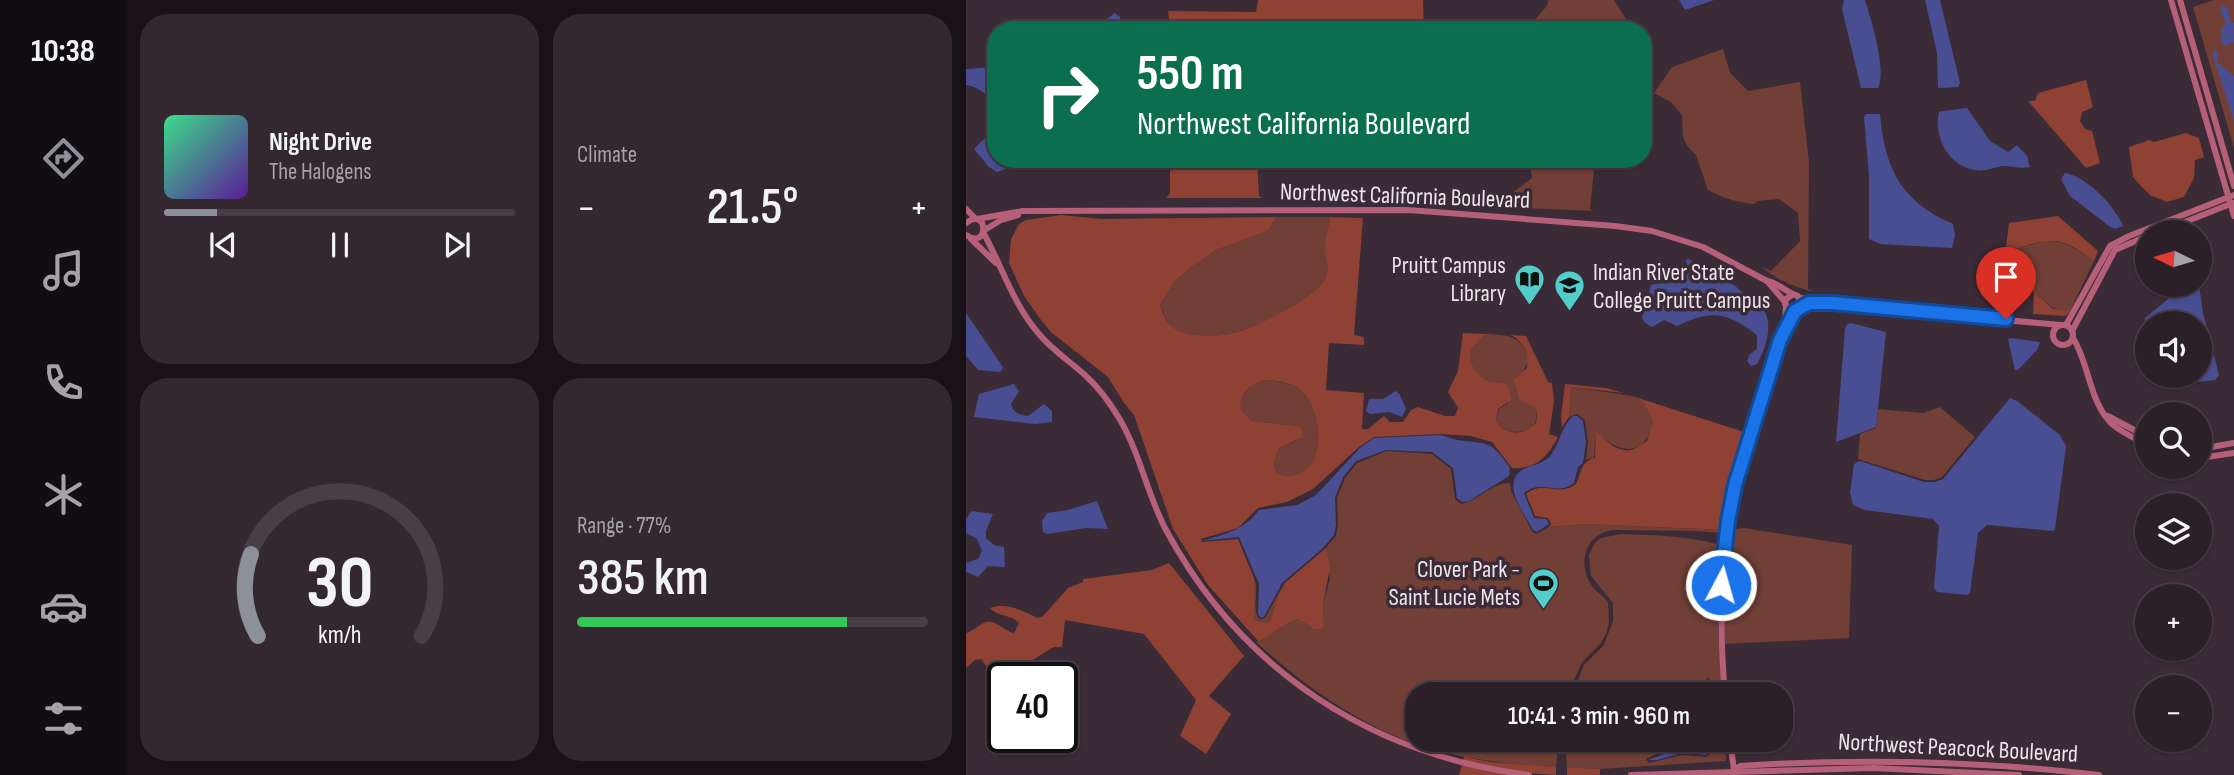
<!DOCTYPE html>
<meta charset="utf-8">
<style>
body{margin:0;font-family:"Sofia Sans Condensed",sans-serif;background:#342830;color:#f1f3f6;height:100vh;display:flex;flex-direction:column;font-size:26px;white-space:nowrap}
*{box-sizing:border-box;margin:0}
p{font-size:23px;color:#a6a3a8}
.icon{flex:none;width:38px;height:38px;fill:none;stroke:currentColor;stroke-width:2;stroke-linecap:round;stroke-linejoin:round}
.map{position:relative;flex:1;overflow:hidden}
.side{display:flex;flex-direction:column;gap:14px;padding:14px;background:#181216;width:840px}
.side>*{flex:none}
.top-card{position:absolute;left:21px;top:21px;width:665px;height:147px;border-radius:28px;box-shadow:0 2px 5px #0004,0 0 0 2px #483e45;background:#0b6e4f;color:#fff;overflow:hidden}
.needle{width:46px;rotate:275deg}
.controls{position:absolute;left:1169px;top:220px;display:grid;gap:14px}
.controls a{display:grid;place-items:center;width:77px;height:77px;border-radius:50%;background:#2c2028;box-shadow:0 2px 5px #0004,0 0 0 2px #483e45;font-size:35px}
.speed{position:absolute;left:21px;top:662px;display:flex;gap:14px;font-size:35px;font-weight:700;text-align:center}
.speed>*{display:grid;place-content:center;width:91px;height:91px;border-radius:50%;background:#2c2028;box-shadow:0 2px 5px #0004,0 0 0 2px #483e45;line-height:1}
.speed .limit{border:4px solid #111;border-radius:10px;background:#fff;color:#111}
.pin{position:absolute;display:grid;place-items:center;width:60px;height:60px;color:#fff;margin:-72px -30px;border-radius:50% 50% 50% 0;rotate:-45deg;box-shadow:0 0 7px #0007}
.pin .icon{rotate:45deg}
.me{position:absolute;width:77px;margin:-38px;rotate:6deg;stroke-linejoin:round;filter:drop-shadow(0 0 5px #0008)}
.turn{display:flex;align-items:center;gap:24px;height:147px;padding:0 35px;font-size:32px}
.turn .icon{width:91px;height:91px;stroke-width:2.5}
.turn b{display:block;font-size:49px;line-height:60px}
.big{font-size:52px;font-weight:600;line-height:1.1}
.side .widget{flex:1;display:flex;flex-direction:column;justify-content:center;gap:10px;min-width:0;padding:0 24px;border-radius:28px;background:#342830}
.side .dial{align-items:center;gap:0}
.dial svg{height:182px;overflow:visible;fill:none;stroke:#483e45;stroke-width:7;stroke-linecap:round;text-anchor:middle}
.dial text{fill:#f1f3f6;stroke:none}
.song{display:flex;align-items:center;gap:21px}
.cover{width:84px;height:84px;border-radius:10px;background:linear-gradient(135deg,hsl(150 70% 55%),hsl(270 70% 35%))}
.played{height:7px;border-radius:4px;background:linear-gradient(90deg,#8c9099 15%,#483e45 15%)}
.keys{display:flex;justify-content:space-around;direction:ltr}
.heat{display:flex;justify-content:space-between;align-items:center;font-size:38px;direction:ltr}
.charge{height:10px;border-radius:5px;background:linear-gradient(90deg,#34c759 77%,#483e45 0)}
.side .tiles{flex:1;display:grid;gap:14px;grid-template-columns:repeat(2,1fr)}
.trip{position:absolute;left:439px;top:682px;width:388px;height:70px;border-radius:28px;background:#2c2028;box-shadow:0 2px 5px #0004,0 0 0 2px #483e45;font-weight:600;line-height:70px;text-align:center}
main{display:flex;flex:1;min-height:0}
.menu{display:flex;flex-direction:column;width:126px;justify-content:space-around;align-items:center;background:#120d10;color:#a6a3a8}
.menu .icon{width:49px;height:49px}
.menu .current{color:#8c9099}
.menu b{font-size:32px;color:#f1f3f6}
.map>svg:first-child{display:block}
.green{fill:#723f36}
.forest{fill:#8f4134;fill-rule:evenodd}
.water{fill:#494e92}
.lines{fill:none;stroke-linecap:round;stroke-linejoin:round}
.secondary{stroke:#b65f78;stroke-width:6}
.route-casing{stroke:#114b97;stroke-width:18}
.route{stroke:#1a73e8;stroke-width:12}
.labels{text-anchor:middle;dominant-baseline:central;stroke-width:7;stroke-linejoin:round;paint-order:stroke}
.street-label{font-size:24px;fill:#ede3ea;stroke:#3a2b36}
.poi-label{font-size:24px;fill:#ede3ea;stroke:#3a2b36;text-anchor:end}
</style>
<main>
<nav class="menu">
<b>10:38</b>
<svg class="icon current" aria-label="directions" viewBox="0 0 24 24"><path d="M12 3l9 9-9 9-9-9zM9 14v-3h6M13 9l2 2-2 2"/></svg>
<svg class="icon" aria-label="music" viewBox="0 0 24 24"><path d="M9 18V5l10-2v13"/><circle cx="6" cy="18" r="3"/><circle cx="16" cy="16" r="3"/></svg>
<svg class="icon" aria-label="phone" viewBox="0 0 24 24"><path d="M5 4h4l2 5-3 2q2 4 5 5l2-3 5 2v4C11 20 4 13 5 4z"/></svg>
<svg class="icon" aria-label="climate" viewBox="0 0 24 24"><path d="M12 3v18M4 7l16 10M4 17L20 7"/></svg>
<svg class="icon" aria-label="car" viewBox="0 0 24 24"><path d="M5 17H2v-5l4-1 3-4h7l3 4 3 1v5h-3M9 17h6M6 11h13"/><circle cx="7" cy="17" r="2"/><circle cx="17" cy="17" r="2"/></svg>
<svg class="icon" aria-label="filters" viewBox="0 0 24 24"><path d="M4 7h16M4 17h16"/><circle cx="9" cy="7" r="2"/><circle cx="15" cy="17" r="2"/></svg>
</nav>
<section class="side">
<div class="tiles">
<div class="widget">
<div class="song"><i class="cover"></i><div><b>Night Drive</b><p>The Halogens</p></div></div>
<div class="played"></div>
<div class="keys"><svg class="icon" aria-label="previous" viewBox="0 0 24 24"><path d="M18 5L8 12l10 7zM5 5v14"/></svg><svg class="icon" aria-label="pause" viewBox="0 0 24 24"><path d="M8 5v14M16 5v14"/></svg><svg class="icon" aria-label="next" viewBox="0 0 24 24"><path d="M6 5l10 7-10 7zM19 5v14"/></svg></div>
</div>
<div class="widget"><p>Climate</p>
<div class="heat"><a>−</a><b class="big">21.5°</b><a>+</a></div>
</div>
<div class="widget dial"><svg viewBox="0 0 100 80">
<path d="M14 69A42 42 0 1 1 86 69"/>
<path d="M14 69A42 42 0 0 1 11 33" stroke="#8c9099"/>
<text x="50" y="56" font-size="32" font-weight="700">30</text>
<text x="50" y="72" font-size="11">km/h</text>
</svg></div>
<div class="widget"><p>Range · 77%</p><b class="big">385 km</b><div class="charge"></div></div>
</div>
</section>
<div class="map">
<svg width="1268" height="775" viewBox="0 0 1268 775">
<rect width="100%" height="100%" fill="#3a2b36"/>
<g class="green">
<polygon points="583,0 648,0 667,30 560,30 580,7"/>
<polygon points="1248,0 1268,0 1268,148 1227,7"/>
<path d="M 757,49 L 764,73 L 782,91 L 834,82 L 843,162 L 842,289 L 852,293 C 831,288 812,281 796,267 L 805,271 L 834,241 L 832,213 L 813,199 L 791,201 L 788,204 C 770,202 757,198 742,190 L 730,155 L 722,147 L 717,137 L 716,115 L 705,102 L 688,93 L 706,67 Z"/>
<polygon points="564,159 629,159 624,209 628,211 537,207 537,200 566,178"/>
<path d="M 310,217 L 364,217 C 363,225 359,235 359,243 C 359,256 366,268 358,280 C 347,299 293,325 271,332 C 255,337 222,338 208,328 C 200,322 198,314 194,305 L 209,281 L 227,266 L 250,250 L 302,231 Z"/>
<path d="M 1079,241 C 1100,241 1111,249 1128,261 L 1104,311 C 1085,311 1084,304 1070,294 C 1052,280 1039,276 1049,249 Z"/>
<path d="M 516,334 C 539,334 559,335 562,362 L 556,374 L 561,403 L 569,406 C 572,415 571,422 565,429 C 551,434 539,433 530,421 L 533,409 L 542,403 L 540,384 C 515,384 505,374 504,350 Z"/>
<path d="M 301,380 C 310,381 320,383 328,386 C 354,398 363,457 336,472 C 327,477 318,478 310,472 L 308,464 L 312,449 L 331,440 L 332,426 L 286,421 L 275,410 C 273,393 285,383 301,380 Z"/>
<path d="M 605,387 L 666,396 L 677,402 L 687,422 C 679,459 653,453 630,433 L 628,458 L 620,460 L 622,442 L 619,420 L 611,414 L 603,417 Z"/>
<polygon points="974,407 1009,437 976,477 968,480 959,480 892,459 894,434 910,428 912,409 957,413"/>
<path d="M 421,451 L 466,454 L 485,469 L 489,499 L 495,504 C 512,501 527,482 544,483 L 545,491 L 566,531 L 570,534 L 583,527 L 619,524 L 759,530 L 753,533 L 731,531 L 648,530 C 620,533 610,563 626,586 C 631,592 637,596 642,602 L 643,623 L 640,634 L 635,643 L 616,662 L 601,695 L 452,695 L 452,740 L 593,740 L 590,767 C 556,765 522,762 489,755 C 413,739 348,694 291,643 L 326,621 L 332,619 L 343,626 L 358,626 L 357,604 L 364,579 L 360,549 L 357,551 L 370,536 L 372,525 L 371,498 L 379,478 L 391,463 Z"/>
<polygon points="778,528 886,545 883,638 757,644 756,608 763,530"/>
<path d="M 655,534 C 689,535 722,536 754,545 L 756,550 L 752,629 L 756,695 L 746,695 L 747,682 L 741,677 L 739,690 L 733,695 L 606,695 L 618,665 L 638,645 L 647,621 L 647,603 L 625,576 L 623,555 L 629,543 L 635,538 Z"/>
<path d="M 288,578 C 294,591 285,607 293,619 L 299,618 L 315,589 L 309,611 L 302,623 L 294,623 L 288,619 Z"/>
<path d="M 599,740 L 733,740 L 727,745 C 723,745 719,743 715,743 C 712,744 685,756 680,759 L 683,763 L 716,755 L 740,757 L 746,752 L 748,740 L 759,740 L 760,761 L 634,769 L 601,767 Z"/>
</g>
<g class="forest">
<polygon points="292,0 457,0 458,30 204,30 202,11 290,12"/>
<polygon points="1120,80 1127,107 1116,112 1114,121 1119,129 1126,131 1134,163 1120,168 1062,101 1069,101 1072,93"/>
<polygon points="1220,133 1233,138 1238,157 1229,160 1228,178 1218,197 1201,202 1184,195 1176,187 1167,177 1163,147 1183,140 1188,142"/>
<polygon points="204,159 291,159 293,196 297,198 200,198 204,194"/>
<path d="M 95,215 L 135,219 L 310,217 L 302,231 L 250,250 L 227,266 L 209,281 L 194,305 C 197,314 200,322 208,328 C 222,338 255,337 271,332 C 293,325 347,299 358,280 C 366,267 358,257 359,243 C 359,235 363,226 364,217 L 397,218 L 388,335 L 398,337 L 398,345 L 363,343 L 360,390 L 398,393 L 396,429 L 402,429 L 418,416 L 424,422 L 437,422 L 445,410 L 452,407 L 479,416 L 489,416 L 492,408 L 482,392 L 492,371 L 497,333 L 519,334 L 504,350 C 504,372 517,385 540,383 L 546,399 L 532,409 L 530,421 C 540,435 558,437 570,423 C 574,402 565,409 553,398 L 548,380 L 561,368 C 563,354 558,342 545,335 L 560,336 L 582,382 L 586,383 L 588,401 L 583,434 L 592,437 C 582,456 570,470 546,468 L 526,442 L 505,436 L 474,434 L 408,437 L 393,447 L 347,489 L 321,502 L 292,508 L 272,528 L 235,539 L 236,542 L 272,539 L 288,578 L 288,619 L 294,623 L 302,623 C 311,610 310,594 320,582 L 360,548 L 364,568 L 357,604 L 358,626 L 356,629 L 348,629 L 332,619 L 326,621 L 291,643 L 292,641 L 242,585 L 207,529 L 168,415 L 158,403 L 142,377 L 86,333 L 75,320 L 58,296 L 43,263 L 45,239 L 53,224 L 60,220 ZM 301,380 C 310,381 320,382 328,386 C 354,398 363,457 336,472 C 327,477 318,478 310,472 L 308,464 L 312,449 L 336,437 L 336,430 L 332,426 L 286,421 L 275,410 C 273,393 285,383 301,380 Z"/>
<path d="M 1092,216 L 1132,251 L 1128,261 C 1096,237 1087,237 1049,249 L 1047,272 L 1054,284 L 1036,280 L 1043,223 Z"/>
<polygon points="1068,292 1087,309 1104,311 1100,316 1067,314"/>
<polygon points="599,384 640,388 658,393 605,387 603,417 596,427 595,417"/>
<path d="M 666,396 L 778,432 L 784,425 L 758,530 L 619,524 L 583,527 L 585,524 L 582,518 L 569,516 L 560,494 C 579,479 590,498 610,484 C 616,472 614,462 629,458 L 630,431 C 638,440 652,453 665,450 C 670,449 676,444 681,441 L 687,422 L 677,402 Z"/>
<path d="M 203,563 L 278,656 L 243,696 L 265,714 L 240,754 L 214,736 L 230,700 L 178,634 L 99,620 L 96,647 L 88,647 L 32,681 L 15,659 L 9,660 L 0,668 L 0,633 C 8,631 14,623 21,622 C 30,620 40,632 48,633 L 53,623 C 45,614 31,617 24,608 C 41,602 57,611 72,618 L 77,616 L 102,588 L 117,582 L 117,579 L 186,570 Z"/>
<polygon points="498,757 524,762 590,767 590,775 560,773 497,761"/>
<polygon points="496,765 550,775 493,775"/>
<polygon points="601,767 634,769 634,775 601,775"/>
</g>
<g class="water">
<polygon points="713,0 748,0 719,10"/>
<path d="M 878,0 L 899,0 C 905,19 921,71 912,88 L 895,88 L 876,9 Z"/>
<polygon points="959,0 974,0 994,83 992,87 972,88 971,53"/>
<polygon points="1256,6 1261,7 1265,23 1268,23 1268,42 1260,46 1255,43 1255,29 1260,24 1254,9"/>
<polygon points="149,13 154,17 159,30 126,30"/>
<polygon points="1250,50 1252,55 1251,62 1268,76 1268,121 1246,53"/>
<path d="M 30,67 L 30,159 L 43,159 L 42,168 L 31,172 L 23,167 L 8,149 C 14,142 23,137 26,127 C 35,107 20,88 0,85 L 0,69 Z"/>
<path d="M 1001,108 L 1024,141 L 1042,152 L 1051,145 L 1061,156 L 1064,167 C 1055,169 1046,166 1037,166 C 1028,167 1019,172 1010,170 C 983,167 967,137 973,112 L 977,111 Z"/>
<path d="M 914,114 C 919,168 934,201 987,224 L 989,235 L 986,248 L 914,244 L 903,239 L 903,176 L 898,117 L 900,114 Z"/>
<path d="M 1099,173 C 1121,177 1148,205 1157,226 L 1149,229 L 1143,226 L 1104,196 L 1095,179 Z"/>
<path d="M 723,259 L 768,285 L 799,312 C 807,328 799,350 791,364 L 785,366 L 781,361 L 784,354 L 791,349 L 791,335 C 761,312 746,309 711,326 L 698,320 L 686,327 L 678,322 L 676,317 L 685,285 C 698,281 711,287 722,273 L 720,260 Z"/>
<polygon points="1219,285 1233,285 1237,313 1253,375 1249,380 1222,383 1208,376 1234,376 1234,324 1181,324 1181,352 1177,343 1179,318"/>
<polygon points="0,313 37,367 35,372 12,370 0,356"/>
<polygon points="885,323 920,332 910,427 870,442 879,329 881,324"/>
<polygon points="1045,338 1074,342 1071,350 1052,370 1049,370 1042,339"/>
<path d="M 48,384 L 53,391 L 45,404 C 47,413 54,415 62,416 L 78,404 L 86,411 L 86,422 L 69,424 L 8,417 L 13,394 Z"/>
<polygon points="430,391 434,395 440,409 436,417 423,412 404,414 400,411 403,399 417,399"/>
<polygon points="1044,398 1051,401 1094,435 1100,446 1089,529 1087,531 1021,525 1012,533 1004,593 1001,595 971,592 968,588 973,526 967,519 899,510 887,505 884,492 888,464 894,461 958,482 969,482 977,479"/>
<path d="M 607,416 L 611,416 L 617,421 L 620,442 L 617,463 L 612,467 L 608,483 C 589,497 578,478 558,493 L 568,518 L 580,519 L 583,524 L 571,532 L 567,530 C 558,513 532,480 560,468 C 569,464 579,463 585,455 C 594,443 595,427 607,416 Z"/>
<path d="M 474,435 C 480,436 485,439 491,440 C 522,444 525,440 544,468 L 543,476 L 503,501 L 496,502 L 491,498 L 487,468 L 466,452 L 420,450 L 390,461 L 377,477 L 369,498 L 370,525 L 368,535 L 356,549 L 316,583 L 298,617 L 294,617 L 292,614 L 293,584 L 273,537 L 236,541 C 259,534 278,530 293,510 L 331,505 L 350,495 L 394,448 L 408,438 Z"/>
<polygon points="131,501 142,529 120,528 81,534 77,532 76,521 81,513 102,510"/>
<polygon points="6,511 27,514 20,531 20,538 28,545 38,547 39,567 22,566 12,577 0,572 0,563 12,559 16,551 11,539 0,533 0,519"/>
<polygon points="735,740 746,740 747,745 740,755 716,753 691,760 682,760 706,751 713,745 728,747"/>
</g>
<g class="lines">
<g class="secondary">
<polyline points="1205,0 1268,216"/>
<polyline points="1214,0 1268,186"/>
<polyline points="0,209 10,219"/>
<path d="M 11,219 L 57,211 L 443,210 L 649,226 L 686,231 L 737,247 L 801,281 C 812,282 820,293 832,296 L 835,303 L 829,311 L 824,310 L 819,304 L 820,299 L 826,295"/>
<path d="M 0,223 C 23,206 23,251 0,235"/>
<polyline points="17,231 35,220 52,215"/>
<path d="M 17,232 C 36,266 47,304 73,334 C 87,351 105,362 120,376 C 133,388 144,403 153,418 C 174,453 181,494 200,530 C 276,671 405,755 563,775"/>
<polyline points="1191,233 1267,203"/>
<polyline points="5,239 30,263"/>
<polyline points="801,281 819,302"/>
<polyline points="833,298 858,300 880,306 1095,325"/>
<polyline points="834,308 843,303 861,303"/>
<circle cx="1097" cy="335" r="10"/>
<polyline points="1100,325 1144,246 1163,236 1268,195"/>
<polyline points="1106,331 1149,250 1181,236"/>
<polyline points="816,338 829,311"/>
<path d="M 1107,338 C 1124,365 1123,403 1147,425 C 1157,433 1170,439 1181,445"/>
<polyline points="1142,416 1181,437"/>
<polyline points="1234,449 1268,443"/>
<polyline points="1234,458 1268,453"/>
<path d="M 759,695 C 752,616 754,537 776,461 C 790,411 817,359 820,307"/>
<polyline points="764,740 768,770"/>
<path d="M 768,770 L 774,766 C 895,758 1013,761 1133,775"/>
<polyline points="665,775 907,768 1053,775"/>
</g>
</g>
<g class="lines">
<defs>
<polyline id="route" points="755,585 762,521 769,485 814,340 829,311 843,303 866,303 1040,319"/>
</defs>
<use href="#route" class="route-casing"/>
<use href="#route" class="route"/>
</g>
<defs>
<symbol id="library-pin" viewBox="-11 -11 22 30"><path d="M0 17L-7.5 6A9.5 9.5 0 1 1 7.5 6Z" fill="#53cdca" stroke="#3a2b36"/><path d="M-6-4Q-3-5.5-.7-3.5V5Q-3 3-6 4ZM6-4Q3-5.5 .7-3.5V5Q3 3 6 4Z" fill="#111"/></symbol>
<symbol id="university-pin" viewBox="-11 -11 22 30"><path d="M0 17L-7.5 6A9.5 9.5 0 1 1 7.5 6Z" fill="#53cdca" stroke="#3a2b36"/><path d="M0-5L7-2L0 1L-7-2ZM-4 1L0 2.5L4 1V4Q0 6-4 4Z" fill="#111"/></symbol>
<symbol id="stadium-pin" viewBox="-11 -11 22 30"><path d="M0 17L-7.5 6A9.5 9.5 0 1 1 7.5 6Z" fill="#53cdca" stroke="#3a2b36"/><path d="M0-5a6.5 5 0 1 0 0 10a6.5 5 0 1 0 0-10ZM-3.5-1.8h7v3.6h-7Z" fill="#111"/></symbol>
</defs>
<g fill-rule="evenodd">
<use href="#library-pin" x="546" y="262" width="35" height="47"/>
<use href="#university-pin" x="586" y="268" width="35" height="47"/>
<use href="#stadium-pin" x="560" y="566" width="35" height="47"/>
</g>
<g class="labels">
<g class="street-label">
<text transform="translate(439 196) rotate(2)">Northwest California Boulevard</text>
<text transform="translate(992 748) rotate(3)">Northwest Peacock Boulevard</text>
</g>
<g class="poi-label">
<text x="540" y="265">Pruitt Campus<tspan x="540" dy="28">Library</tspan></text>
<text x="627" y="272" text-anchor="start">Indian River State<tspan x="627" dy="28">College Pruitt Campus</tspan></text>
<text x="554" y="569">Clover Park -<tspan x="554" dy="28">Saint Lucie Mets</tspan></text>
</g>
</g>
</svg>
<div class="controls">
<a><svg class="needle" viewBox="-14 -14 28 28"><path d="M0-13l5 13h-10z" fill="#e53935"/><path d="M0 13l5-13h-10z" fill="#a6a3a8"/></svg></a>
<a><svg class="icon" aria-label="sound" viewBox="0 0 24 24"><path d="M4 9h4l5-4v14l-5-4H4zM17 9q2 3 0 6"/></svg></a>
<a><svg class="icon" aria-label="search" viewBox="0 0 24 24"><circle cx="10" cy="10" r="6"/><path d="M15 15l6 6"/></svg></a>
<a><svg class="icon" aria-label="layers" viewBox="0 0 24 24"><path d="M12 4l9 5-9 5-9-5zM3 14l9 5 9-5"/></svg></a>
<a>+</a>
<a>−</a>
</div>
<div class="speed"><div class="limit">40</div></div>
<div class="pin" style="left:1040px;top:319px;background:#d93025"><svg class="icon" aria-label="arrive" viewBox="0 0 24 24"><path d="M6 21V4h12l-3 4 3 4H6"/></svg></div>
<svg class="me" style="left:755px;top:585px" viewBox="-20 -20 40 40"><circle r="17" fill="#1a73e8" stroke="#fff" stroke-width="3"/><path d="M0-11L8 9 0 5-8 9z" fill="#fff"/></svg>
<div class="trip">10:41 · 3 min · 960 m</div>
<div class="top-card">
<div class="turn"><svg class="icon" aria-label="right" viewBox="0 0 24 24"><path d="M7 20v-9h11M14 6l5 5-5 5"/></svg><div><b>550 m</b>Northwest California Boulevard</div></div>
</div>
</div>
</main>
